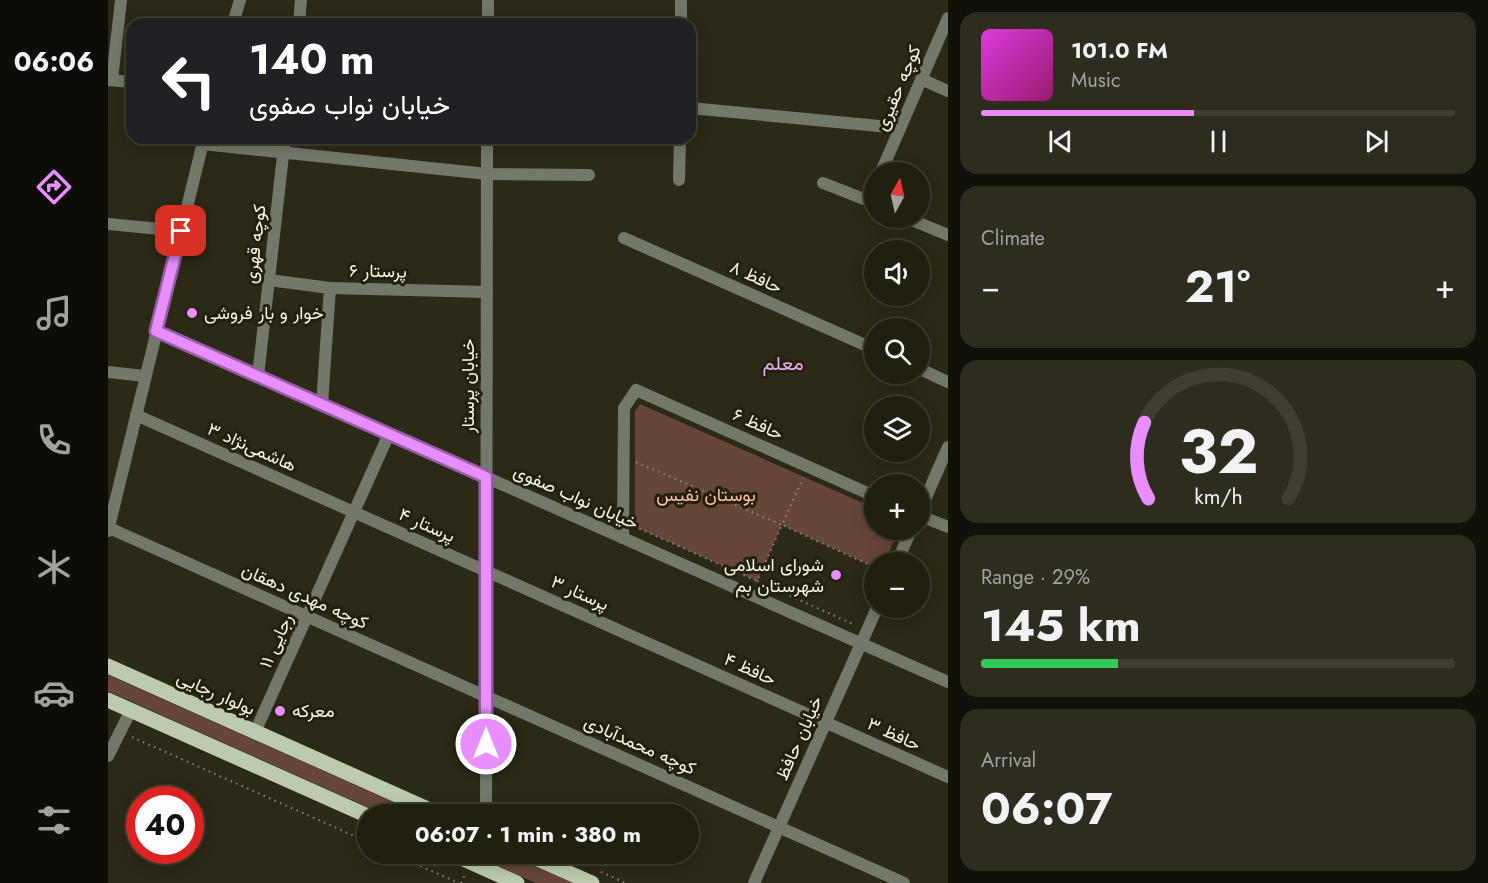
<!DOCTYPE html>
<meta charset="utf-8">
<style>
body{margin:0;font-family:Jost,Vazirmatn,sans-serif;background:#2d2c1e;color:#f1f3f6;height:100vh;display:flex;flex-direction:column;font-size:22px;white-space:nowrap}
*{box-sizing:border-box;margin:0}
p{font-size:20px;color:#a2a29f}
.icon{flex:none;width:33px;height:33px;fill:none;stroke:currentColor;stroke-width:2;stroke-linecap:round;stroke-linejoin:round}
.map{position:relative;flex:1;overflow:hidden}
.drawer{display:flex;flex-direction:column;gap:12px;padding:12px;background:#121109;width:540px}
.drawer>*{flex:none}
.hud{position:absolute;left:18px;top:18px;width:570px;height:126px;border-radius:18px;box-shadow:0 3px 15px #0003,0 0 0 2px #3e3d30;background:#202124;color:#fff;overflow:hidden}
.needle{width:39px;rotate:8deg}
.fabs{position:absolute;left:756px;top:162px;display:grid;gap:12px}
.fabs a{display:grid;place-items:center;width:66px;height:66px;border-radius:50%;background:#211f10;box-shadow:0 3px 15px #0003,0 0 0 2px #3e3d30;font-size:30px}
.speed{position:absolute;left:18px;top:786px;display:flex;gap:12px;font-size:30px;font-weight:700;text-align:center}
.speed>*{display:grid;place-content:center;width:78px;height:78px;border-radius:50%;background:#211f10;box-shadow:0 3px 15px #0003,0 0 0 2px #3e3d30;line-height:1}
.speed .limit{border:9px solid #d22;background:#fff;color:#111}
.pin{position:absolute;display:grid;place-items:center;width:51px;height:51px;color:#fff;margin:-26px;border-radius:12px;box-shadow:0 3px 9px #0006}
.me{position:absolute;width:66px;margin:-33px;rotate:0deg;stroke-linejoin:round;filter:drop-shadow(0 0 4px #0008)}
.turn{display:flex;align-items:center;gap:21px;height:126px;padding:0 24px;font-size:27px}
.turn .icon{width:78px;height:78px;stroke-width:2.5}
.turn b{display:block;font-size:42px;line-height:51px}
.big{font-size:45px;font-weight:700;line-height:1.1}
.drawer .widget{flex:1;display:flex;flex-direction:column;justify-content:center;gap:9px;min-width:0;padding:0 21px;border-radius:18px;background:#2d2c1e}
.drawer .dial{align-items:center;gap:0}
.dial svg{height:156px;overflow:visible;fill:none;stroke:#3e3d30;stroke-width:7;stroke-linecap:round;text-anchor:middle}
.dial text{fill:#f1f3f6;stroke:none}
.song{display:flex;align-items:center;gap:18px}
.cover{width:72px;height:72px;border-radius:9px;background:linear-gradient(135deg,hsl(300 70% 55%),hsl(320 70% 35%))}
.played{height:6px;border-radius:3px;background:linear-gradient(90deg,#e88eff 45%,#3e3d30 45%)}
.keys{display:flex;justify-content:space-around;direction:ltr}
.heat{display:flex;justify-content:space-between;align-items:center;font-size:33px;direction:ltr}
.charge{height:9px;border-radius:4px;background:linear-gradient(90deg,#34c759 29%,#3e3d30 0)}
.trip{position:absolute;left:249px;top:804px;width:342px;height:60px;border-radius:30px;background:#211f10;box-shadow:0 3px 15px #0003,0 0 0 2px #3e3d30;font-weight:700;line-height:60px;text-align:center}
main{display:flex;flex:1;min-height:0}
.dock{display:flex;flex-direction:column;width:108px;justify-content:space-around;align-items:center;background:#0d0c06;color:#a2a29f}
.dock .icon{width:42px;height:42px}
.dock .current{color:#e88eff}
.dock b{font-size:27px;color:#f1f3f6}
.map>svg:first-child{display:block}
.green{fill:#664638}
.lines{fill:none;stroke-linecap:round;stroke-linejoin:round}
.path{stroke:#8a8878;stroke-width:2;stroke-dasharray:1.5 4.5;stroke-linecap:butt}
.minor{stroke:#72796b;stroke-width:12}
.major{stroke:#bccbad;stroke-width:15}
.route-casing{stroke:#975ca6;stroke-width:15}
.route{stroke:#e88eff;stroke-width:10}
.poi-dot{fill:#e88eff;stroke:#23200d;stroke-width:2}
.labels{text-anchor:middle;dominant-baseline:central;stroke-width:6;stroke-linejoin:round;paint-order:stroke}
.street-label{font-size:18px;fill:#f7f5e9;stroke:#23200d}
.poi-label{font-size:18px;fill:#f7f5e9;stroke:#23200d;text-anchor:start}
.park-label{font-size:18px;fill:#ffc0a5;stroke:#23200d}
.neighbourhood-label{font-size:20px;fill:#e1b0ee;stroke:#23200d}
</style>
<main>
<nav class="dock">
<b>06:06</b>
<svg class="icon current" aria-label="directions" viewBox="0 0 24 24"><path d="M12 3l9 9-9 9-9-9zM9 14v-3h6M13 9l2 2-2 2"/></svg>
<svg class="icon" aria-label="music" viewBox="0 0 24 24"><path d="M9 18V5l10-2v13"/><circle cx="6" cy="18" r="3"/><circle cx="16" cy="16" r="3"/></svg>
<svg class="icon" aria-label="phone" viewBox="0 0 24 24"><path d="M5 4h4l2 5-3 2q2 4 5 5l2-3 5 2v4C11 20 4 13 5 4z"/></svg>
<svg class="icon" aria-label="climate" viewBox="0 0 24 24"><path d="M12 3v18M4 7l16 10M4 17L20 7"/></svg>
<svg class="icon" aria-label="car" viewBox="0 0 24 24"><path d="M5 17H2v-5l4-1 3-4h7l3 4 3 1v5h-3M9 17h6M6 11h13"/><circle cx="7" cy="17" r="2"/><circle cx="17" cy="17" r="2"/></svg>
<svg class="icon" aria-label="filters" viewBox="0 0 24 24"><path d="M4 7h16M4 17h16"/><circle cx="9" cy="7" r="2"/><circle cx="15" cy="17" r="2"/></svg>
</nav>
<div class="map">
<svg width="840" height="883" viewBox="0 0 840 883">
<rect width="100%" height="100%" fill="#2c2916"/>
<g class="green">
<polygon points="532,404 766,508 766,530 791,530 776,562 766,562 766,567 674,525 649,581 530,528 527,522 527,411"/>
<polygon points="0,675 312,814 275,814 0,691"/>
<polygon points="362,854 399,854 465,883 428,883"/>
</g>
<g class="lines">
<g class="path">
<polyline points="528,462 674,525 695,478"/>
<polyline points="528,524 530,528 649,581 674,525 766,567"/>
<polyline points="649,581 747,625"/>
<polyline points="760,599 766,585"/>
<polyline points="24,737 260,842"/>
<polyline points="340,803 365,814"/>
<polyline points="285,854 351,883"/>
<polyline points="493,872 518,883"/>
<polyline points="353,883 357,875"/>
</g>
<g class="minor">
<polyline points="126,21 150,24"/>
<polyline points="125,24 132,0"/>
<polyline points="191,24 193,0"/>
<polyline points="380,24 380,0"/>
<polyline points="573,24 573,0"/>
<polyline points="813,79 840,91"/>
<polyline points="0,80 24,82"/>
<polyline points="4,80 13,0"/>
<polyline points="582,108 792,128"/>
<polyline points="95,144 379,174 481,175"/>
<polyline points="773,172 840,18"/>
<polyline points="571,180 572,138"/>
<polyline points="715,183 766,203"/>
<polyline points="761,200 766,187"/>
<polyline points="799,218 840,235"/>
<polyline points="0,224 73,231"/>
<polyline points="516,238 766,349"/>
<polyline points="161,280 222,288 379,292"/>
<polyline points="48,331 840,682"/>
<polyline points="812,369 840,382"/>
<polyline points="0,372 37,376"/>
<polyline points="150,376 177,138"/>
<polyline points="214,404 222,288"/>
<polyline points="28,415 840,777"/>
<polyline points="812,511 840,447"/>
<polyline points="812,516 840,527"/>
<polyline points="1,528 796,883"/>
<polyline points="0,531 96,138"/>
<polyline points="515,538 516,408 528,390 766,496"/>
<polyline points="789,562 803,530"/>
<polyline points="147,732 281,434"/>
<polyline points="0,756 23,710"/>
<polyline points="378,814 379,138"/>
<polyline points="646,883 769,608"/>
</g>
<g class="major">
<polyline points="0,666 331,814"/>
<polyline points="0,700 260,816"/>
<polyline points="344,854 409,883"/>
<polyline points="418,854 484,883"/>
</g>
</g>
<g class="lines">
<defs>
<polyline id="route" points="73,231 48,331 378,477 378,744"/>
</defs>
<use href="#route" class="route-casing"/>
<use href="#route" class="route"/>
</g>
<g class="poi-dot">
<circle cx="84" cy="313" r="6"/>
<circle cx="728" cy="575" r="6"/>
<circle cx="172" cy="711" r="6"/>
</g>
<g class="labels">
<g class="street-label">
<text transform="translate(790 88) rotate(-67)">کوچه حقیری</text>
<text transform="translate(147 244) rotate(-83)">کوچه قهری</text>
<text transform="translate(270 271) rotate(1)">پرستار ۶</text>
<text transform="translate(648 277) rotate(24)">حافظ ۸</text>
<text transform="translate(360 386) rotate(-90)">خیابان پرستار</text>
<text transform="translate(650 424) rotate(24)">حافظ ۶</text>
<text transform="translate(144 447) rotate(24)">هاشمی‌نژاد ۳</text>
<text transform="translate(468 497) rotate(24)">خیابان نواب صفوی</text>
<text transform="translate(319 525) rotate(24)">پرستار ۴</text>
<text transform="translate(472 593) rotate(24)">پرستار ۳</text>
<text transform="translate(197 596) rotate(24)">کوچه مهدی دهقان</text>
<text transform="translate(168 641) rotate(-66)">رجایی ۱۱</text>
<text transform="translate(642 669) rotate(24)">حافظ ۴</text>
<text transform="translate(108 693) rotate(24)">بولوار رجایی</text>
<text transform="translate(786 734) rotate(24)">حافظ ۳</text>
<text transform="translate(691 738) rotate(-66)">خیابان حافظ</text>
<text transform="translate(532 745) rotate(24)">کوچه محمدآبادی</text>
</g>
<g class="poi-label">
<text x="96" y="313">خوار و بار فروشی</text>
<text x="716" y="565" text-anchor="end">شورای اسلامی<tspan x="716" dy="21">شهرستان بم</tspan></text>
<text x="184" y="711">معرکه</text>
</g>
<g class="park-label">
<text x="598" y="495">بوستان نفیس</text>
</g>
<g class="neighbourhood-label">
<text x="675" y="363">معلم</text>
</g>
</g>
</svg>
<div class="fabs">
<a><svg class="needle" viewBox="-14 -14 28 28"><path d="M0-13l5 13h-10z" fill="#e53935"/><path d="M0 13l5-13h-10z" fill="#a2a29f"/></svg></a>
<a><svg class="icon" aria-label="sound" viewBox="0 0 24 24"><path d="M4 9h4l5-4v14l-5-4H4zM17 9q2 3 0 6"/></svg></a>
<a><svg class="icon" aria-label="search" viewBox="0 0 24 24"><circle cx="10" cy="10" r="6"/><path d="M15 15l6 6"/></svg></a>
<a><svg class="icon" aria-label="layers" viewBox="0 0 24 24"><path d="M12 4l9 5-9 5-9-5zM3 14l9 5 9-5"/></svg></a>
<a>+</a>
<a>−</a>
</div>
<div class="speed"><div class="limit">40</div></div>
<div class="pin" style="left:73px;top:231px;background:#d93025"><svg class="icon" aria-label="arrive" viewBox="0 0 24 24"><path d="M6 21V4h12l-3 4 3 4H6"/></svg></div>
<svg class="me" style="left:378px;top:744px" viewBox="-20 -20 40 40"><circle r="17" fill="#e88eff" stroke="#fff" stroke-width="3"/><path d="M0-11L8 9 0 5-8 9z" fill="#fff"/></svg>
<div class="trip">06:07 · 1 min · 380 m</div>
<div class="hud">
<div class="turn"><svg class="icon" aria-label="left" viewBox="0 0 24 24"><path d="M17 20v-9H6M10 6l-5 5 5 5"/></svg><div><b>140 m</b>خیابان نواب صفوی</div></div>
</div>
</div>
<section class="drawer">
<div class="widget">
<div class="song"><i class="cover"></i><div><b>101.0 FM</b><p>Music</p></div></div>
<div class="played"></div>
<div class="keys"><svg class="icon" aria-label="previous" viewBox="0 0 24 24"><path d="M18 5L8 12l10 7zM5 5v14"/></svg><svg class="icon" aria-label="pause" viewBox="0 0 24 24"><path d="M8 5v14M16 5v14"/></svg><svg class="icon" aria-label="next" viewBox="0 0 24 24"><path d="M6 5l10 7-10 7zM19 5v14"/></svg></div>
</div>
<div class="widget"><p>Climate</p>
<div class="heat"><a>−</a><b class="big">21°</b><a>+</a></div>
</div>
<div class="widget dial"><svg viewBox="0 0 100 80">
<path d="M14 69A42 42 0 1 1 86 69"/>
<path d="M14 69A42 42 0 0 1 12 30" stroke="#e88eff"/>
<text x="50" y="56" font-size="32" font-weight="700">32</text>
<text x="50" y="72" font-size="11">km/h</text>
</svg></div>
<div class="widget"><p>Range · 29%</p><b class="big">145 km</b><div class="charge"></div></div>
<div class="widget"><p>Arrival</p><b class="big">06:07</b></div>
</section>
</main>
